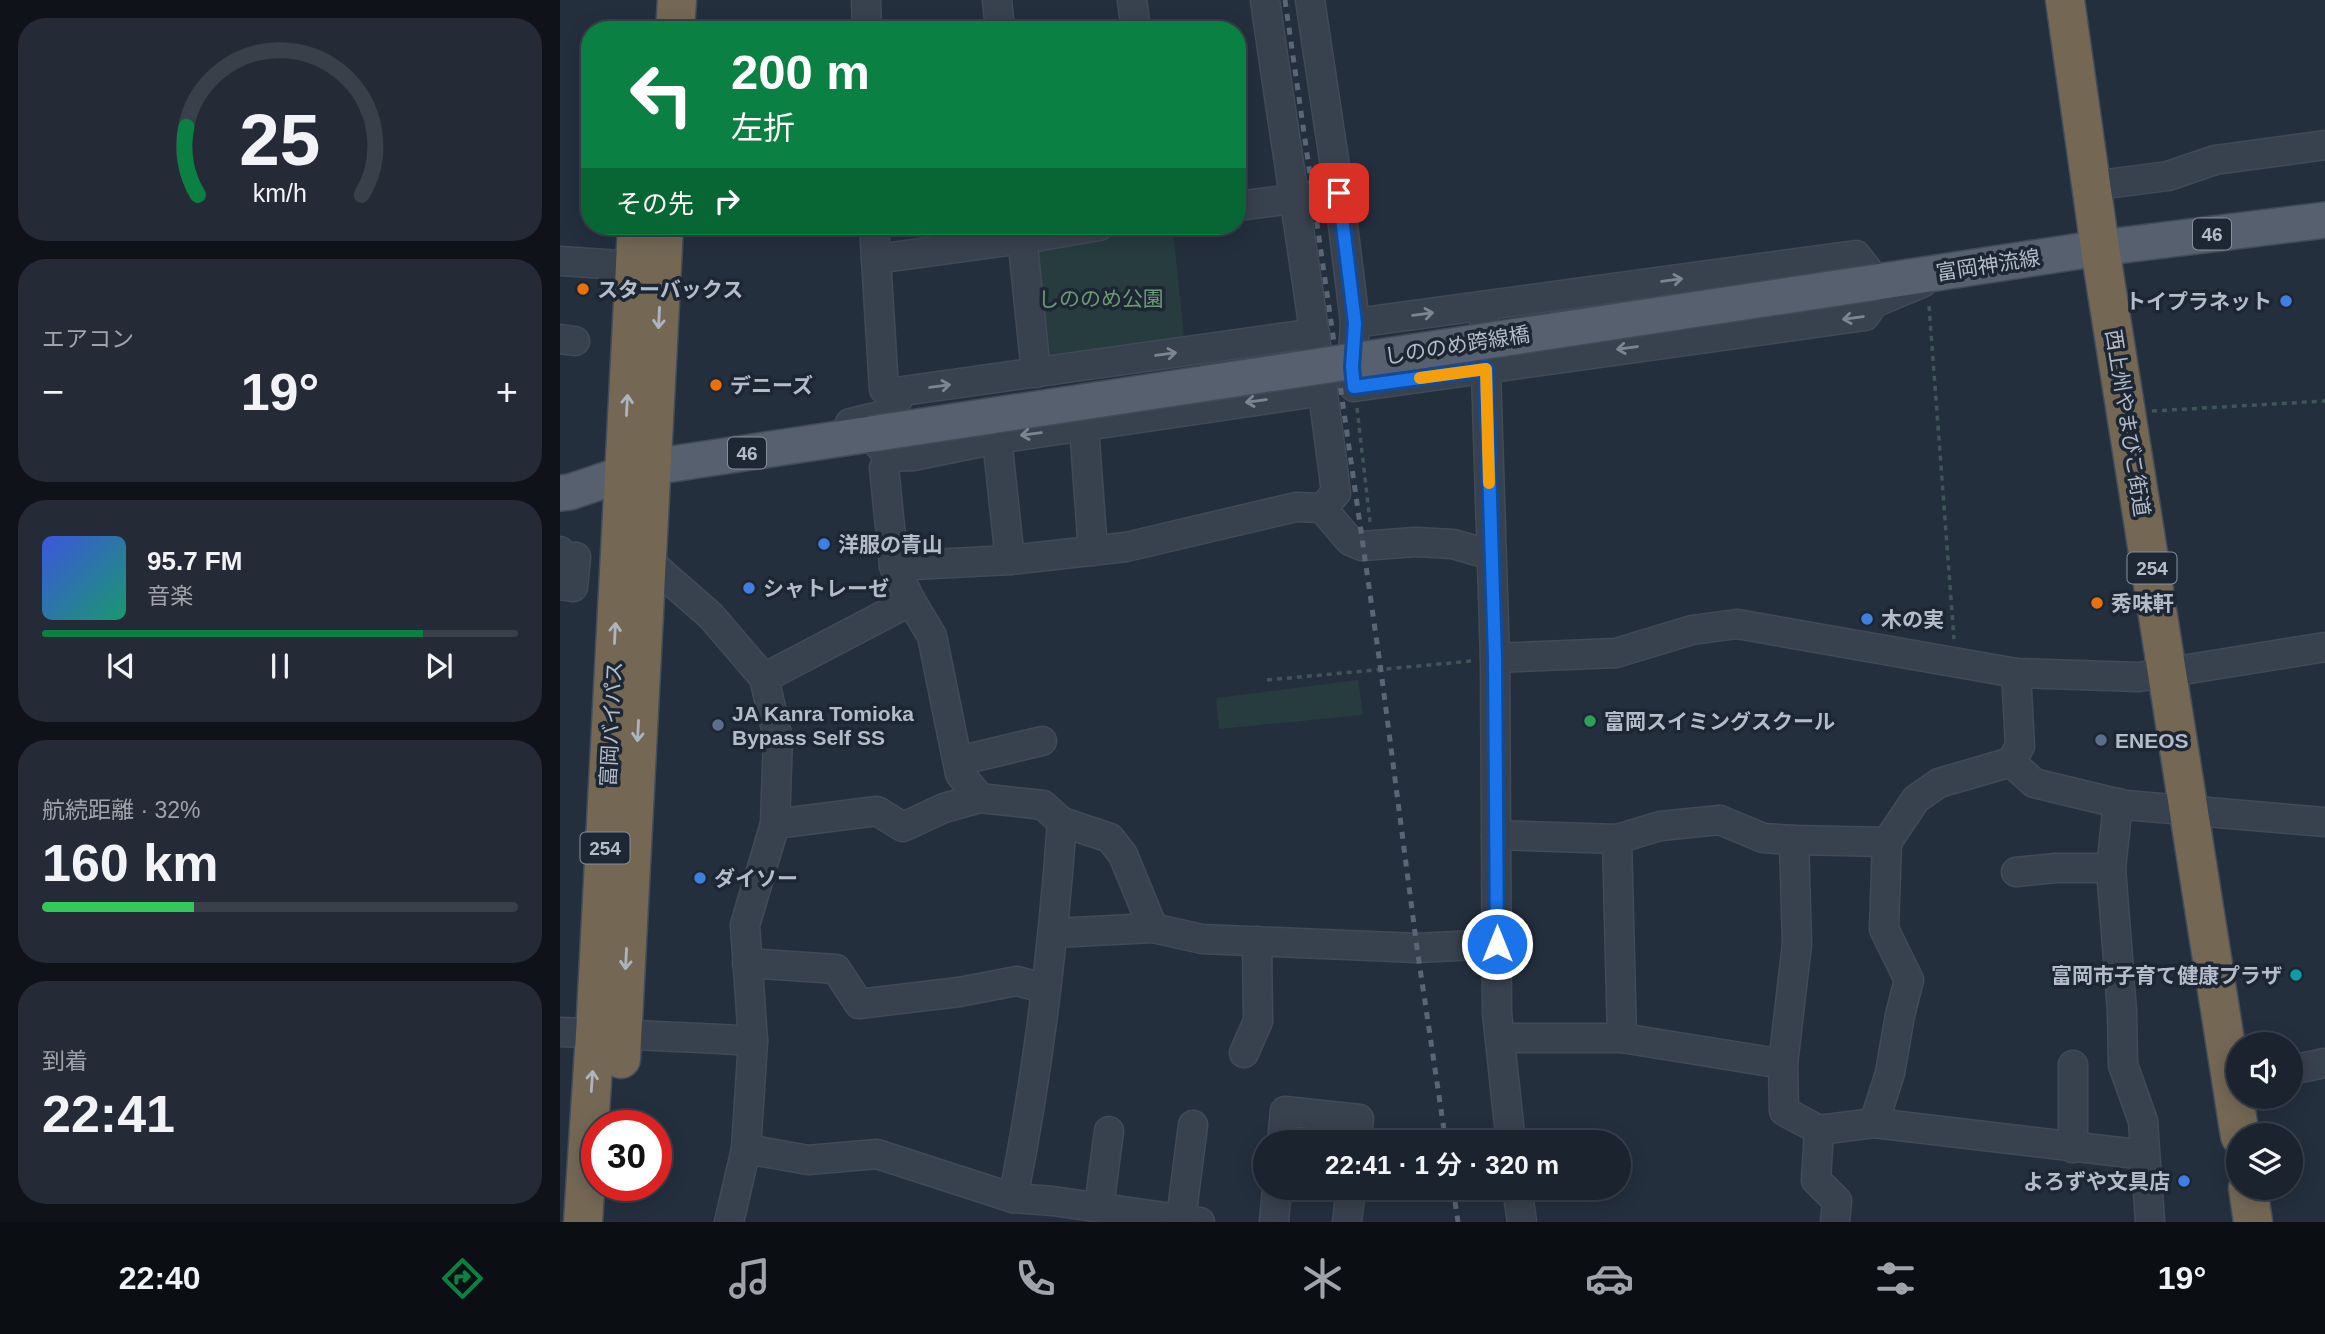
<!DOCTYPE html>
<html lang="ja">
<meta charset="utf-8">
<style>
body{margin:0;font-family:Arial,"Noto Sans JP",sans-serif;background:#242b36;color:#f1f3f6;height:100vh;display:flex;flex-direction:column;font-size:26px;white-space:nowrap}
*{box-sizing:border-box;margin:0}
p{font-size:23px;color:#a0a4aa}
.icon{flex:none;width:38px;height:38px;fill:none;stroke:currentColor;stroke-width:2;stroke-linecap:round;stroke-linejoin:round}
.map{position:relative;flex:1;overflow:hidden}
.details{display:flex;flex-direction:column;gap:18px;padding:18px;background:#0f1319;width:560px}
.details>*{flex:none}
.top-card{position:absolute;left:21px;top:21px;width:665px;height:214px;border-radius:28px;box-shadow:0 4px 18px #0003,0 0 0 2px #39404a;background:#0b8043;color:#fff;overflow:hidden}
.fabs{position:absolute;left:1666px;top:1032px;display:grid;gap:14px}
.fabs a{display:grid;place-items:center;width:77px;height:77px;border-radius:50%;background:#1b232e;box-shadow:0 4px 18px #0003,0 0 0 2px #39404a;font-size:35px}
.speed{position:absolute;left:21px;top:1110px;display:flex;gap:14px;font-size:35px;font-weight:700;text-align:center}
.speed>*{display:grid;place-content:center;width:91px;height:91px;border-radius:50%;background:#1b232e;box-shadow:0 4px 18px #0003,0 0 0 2px #39404a;line-height:1}
.speed .limit{border:10px solid #d22;background:#fff;color:#111}
.pin{position:absolute;display:grid;place-items:center;width:60px;height:60px;color:#fff;margin:-30px;border-radius:14px;box-shadow:0 4px 10px #0006}
.me{position:absolute;width:77px;margin:-38px;rotate:0deg;stroke-linejoin:round;filter:drop-shadow(0 0 5px #0008)}
.turn{display:flex;align-items:center;gap:24px;height:147px;padding:0 35px;font-size:32px}
.turn .icon{width:91px;height:91px;stroke-width:2.5}
.turn b{display:block;font-size:49px;line-height:60px}
.then{display:flex;align-items:center;height:66px;padding:0 35px;background:#0003;gap:14px;font-size:26px}
.big{font-size:52px;font-weight:600;line-height:1.1}
.details .tile{flex:1;display:flex;flex-direction:column;justify-content:center;gap:10px;min-width:0;padding:0 24px;border-radius:28px;background:#242b36}
.details .dial{align-items:center;gap:0}
.dial svg{height:182px;overflow:visible;fill:none;stroke:#39404a;stroke-width:7;stroke-linecap:round;text-anchor:middle}
.dial text{fill:#f1f3f6;stroke:none}
.song{display:flex;align-items:center;gap:21px}
.cover{width:84px;height:84px;border-radius:10px;background:linear-gradient(135deg,hsl(230 70% 55%),hsl(160 70% 35%))}
.played{height:7px;border-radius:4px;background:linear-gradient(90deg,#0b8043 80%,#39404a 80%)}
.keys{display:flex;justify-content:space-around;direction:ltr}
.heat{display:flex;justify-content:space-between;align-items:center;font-size:38px;direction:ltr}
.charge{height:10px;border-radius:5px;background:linear-gradient(90deg,#34c759 32%,#39404a 0)}
.trip{position:absolute;left:693px;top:1130px;width:378px;height:70px;border-radius:35px;background:#1b232e;box-shadow:0 4px 18px #0003,0 0 0 2px #39404a;font-weight:600;line-height:70px;text-align:center}
.menu{display:flex;height:112px;justify-content:space-around;align-items:center;background:#0b0e12;color:#a0a4aa}
.menu .icon{width:49px;height:49px}
.menu .active{color:#0b8043}
.menu b{font-size:32px;color:#f1f3f6}
main{display:flex;flex:1;min-height:0}
.map>svg:first-child{display:block}
.green{fill:#263c3f}
.lines{fill:none;stroke-linecap:round;stroke-linejoin:round}
.minor-casing{stroke:#414a57;stroke-width:31}
.major-casing{stroke:#414a57;stroke-width:38}
.highway-casing{stroke:#434c59;stroke-width:41}
.path{stroke:#3f5557;stroke-width:3.5;stroke-dasharray:5 5;stroke-linecap:butt}
.minor{stroke:#38414e;stroke-width:28}
.major{stroke:#56606e;stroke-width:35}
.highway{stroke:#746855;stroke-width:38}
.rail{stroke:#5a6575;stroke-width:5;stroke-dasharray:7 7;stroke-linecap:butt}
.major-bridge-casing{stroke:#414a57;stroke-width:38;stroke-linecap:butt}
.major-bridge{stroke:#56606e;stroke-width:35}
.oneway{stroke:#7c8592}
.oneway2{stroke:#aeb4bd}
.route-casing{stroke:#114b97;stroke-width:18}
.route{stroke:#1a73e8;stroke-width:12}
.slow{stroke:#f59e0b;stroke-width:12}
.food-dot{fill:#e8710a;stroke:#1d2633;stroke-width:2.5}
.shop-dot{fill:#3f7fe0;stroke:#1d2633;stroke-width:2.5}
.leisure-dot{fill:#2e9e5b;stroke:#1d2633;stroke-width:2.5}
.service-dot{fill:#5c6f8a;stroke:#1d2633;stroke-width:2.5}
.culture-dot{fill:#0f9aa8;stroke:#1d2633;stroke-width:2.5}
.labels{text-anchor:middle;dominant-baseline:central;stroke-width:7;stroke-linejoin:round;paint-order:stroke}
.shield{fill:#1d2633;stroke:#878f9c;stroke-width:2}
.shield-label{font-size:19px;font-weight:bold;fill:#b4bcc9}
.street-label{font-size:21px;fill:#b4bcc9;stroke:#1d2633}
.poi-label{font-size:21px;font-weight:bold;fill:#b4bcc9;stroke:#1d2633;text-anchor:start}
.park-label{font-size:21px;fill:#6b9a76;stroke:#1d2633}
</style>
<main>
<section class="details">
<div class="tile dial"><svg viewBox="0 0 100 80">
<path d="M14 69A42 42 0 1 1 86 69"/>
<path d="M14 69A42 42 0 0 1 9 39" stroke="#0b8043"/>
<text x="50" y="56" font-size="32" font-weight="700">25</text>
<text x="50" y="72" font-size="11">km/h</text>
</svg></div>
<div class="tile"><p>エアコン</p>
<div class="heat"><a>−</a><b class="big">19°</b><a>+</a></div>
</div>
<div class="tile">
<div class="song"><i class="cover"></i><div><b>95.7 FM</b><p>音楽</p></div></div>
<div class="played"></div>
<div class="keys"><svg class="icon" aria-label="previous" viewBox="0 0 24 24"><path d="M18 5L8 12l10 7zM5 5v14"/></svg><svg class="icon" aria-label="pause" viewBox="0 0 24 24"><path d="M8 5v14M16 5v14"/></svg><svg class="icon" aria-label="next" viewBox="0 0 24 24"><path d="M6 5l10 7-10 7zM19 5v14"/></svg></div>
</div>
<div class="tile"><p>航続距離 · 32%</p><b class="big">160 km</b><div class="charge"></div></div>
<div class="tile"><p>到着</p><b class="big">22:41</b></div>
</section>
<div class="map">
<svg width="1765" height="1222" viewBox="0 0 1765 1222">
<rect width="100%" height="100%" fill="#242f3e"/>
<g class="green">
<polygon points="613,230 625,346 500,364 486,355 473,255 482,245"/>
<polygon points="798,680 803,715 659,729 656,698"/>
</g>
<g class="lines">
<defs>
<g id="minor">
<polyline points="306,0 307,30"/>
<polyline points="437,0 440,30"/>
<polyline points="572,0 576,30"/>
<path d="M 705,0 C 728,164 756,328 776,493 L 762,508"/>
<polyline points="750,0 779,193 795,323 792,367 794,387 1305,316 1314,303 1362,283"/>
<polyline points="1531,186 1608,176 1655,160 1765,145"/>
<polyline points="677,206 779,193"/>
<polyline points="314,226 316,259 463,239 539,226"/>
<polyline points="461,226 476,373"/>
<polyline points="316,259 324,389 338,399"/>
<polyline points="0,261 75,266"/>
<polyline points="924,307 935,658 937,1013 951,1143"/>
<polyline points="795,323 1296,255 1317,282"/>
<polyline points="0,339 15,341"/>
<polyline points="290,423 328,414 343,391 755,333"/>
<polyline points="524,427 533,551"/>
<polyline points="437,439 450,560"/>
<polyline points="319,445 329,457 353,456 437,439 763,391"/>
<path d="M 329,457 L 324,468 L 334,566 L 351,601 L 372,636 L 400,774 L 420,798 L 483,805 L 502,822 C 493,948 478,1074 453,1198"/>
<polyline points="0,551 2,557 16,557 13,587 0,585"/>
<polyline points="87,560 151,616 204,678 218,738 215,824 185,925 193,1041 186,1149 248,1160 317,1154 453,1198 493,1201 640,1222"/>
<polyline points="334,566 450,560 566,547 736,507 762,508 790,541 802,546 855,542 893,544 931,555"/>
<polyline points="935,658 1056,653 1132,630 1177,624 1456,673 1579,677 1765,647"/>
<polyline points="204,678 351,601"/>
<polyline points="398,761 482,741"/>
<polyline points="1451,762 1474,783 1565,805 1765,822"/>
<polyline points="1558,803 1551,868 1562,1011 1563,1065 1583,1121 1590,1222"/>
<polyline points="502,822 550,838 563,855 593,928 642,939 857,948 937,944"/>
<polyline points="215,824 317,811 343,827 384,808 420,798"/>
<polyline points="936,835 1057,839 1100,826 1160,820 1203,838 1234,840 1237,944 1223,1064 1224,1111 1259,1130 1256,1180 1277,1201 1275,1222"/>
<polyline points="1057,839 1062,1038"/>
<polyline points="1234,840 1327,842 1356,799 1379,783 1451,762 1460,746 1456,673"/>
<polyline points="1456,872 1496,868 1551,868"/>
<polyline points="494,933 593,928"/>
<polyline points="187,963 276,969 299,1004 399,992 457,981 486,989"/>
<path d="M 0,1032 C 64,1035 129,1037 193,1041"/>
<polyline points="940,1038 1062,1038 1223,1064"/>
<polyline points="684,1053 698,1021 697,941"/>
<polyline points="1513,1065 1513,1148"/>
<polyline points="1731,1070 1765,1063"/>
<polyline points="1314,1123 1330,1073 1340,1015 1349,980 1324,929 1327,842"/>
<polyline points="1259,1130 1314,1123 1585,1155"/>
<polyline points="722,1143 725,1111 799,1119 796,1143"/>
<polyline points="957,1188 962,1222"/>
<polyline points="539,1207 549,1131"/>
<polyline points="621,1219 633,1125"/>
<polyline points="169,1222 186,1149"/>
<polyline points="714,1222 717,1188"/>
<polyline points="787,1222 791,1188"/>
</g>
<g id="major">
<polyline points="1317,282 1540,248 1765,220"/>
<polyline points="0,493 10,492 63,474 92,467 311,434"/>
</g>
<g id="highway">
<polyline points="1505,0 1540,248 1680,1136"/>
<polyline points="115,30 117,0"/>
<polyline points="61,1059 104,226"/>
<polyline points="1688,1188 1693,1222"/>
<polyline points="23,1222 35,1035 77,226"/>
</g>
</defs>
<use href="#minor" class="minor-casing"/>
<use href="#major" class="major-casing"/>
<use href="#highway" class="highway-casing"/>
<g class="path">
<polyline points="1369,306 1394,639"/>
<polyline points="797,408 810,522"/>
<polyline points="1592,411 1765,401"/>
<polyline points="707,680 912,661"/>
</g>
<use href="#minor" class="minor"/>
<use href="#major" class="major"/>
<use href="#highway" class="highway"/>
<g class="rail">
<polyline points="725,0 821,671 857,948 886,1143"/>
<polyline points="893,1188 898,1222"/>
</g>
<defs>
<polyline id="major-bridge" points="311,434 1317,282"/>
</defs>
<use href="#major-bridge" class="major-bridge-casing"/>
<use href="#major-bridge" class="major-bridge"/>
</g>
<defs><path id="oneway-shaft" d="M-6 0H5M1.5-3L5.5 0L1.5 3" fill="none" stroke-width="1.6" stroke-linecap="round" stroke-linejoin="round" transform="scale(1.75)"/></defs>
<g class="oneway">
<use href="#oneway-shaft" transform="translate(1112 280) rotate(-8)"/>
<use href="#oneway-shaft" transform="translate(863 314) rotate(-7)"/>
<use href="#oneway-shaft" transform="translate(1293 318) rotate(172)"/>
<use href="#oneway-shaft" transform="translate(1067 348) rotate(172)"/>
<use href="#oneway-shaft" transform="translate(606 354) rotate(-8)"/>
<use href="#oneway-shaft" transform="translate(380 386) rotate(-8)"/>
<use href="#oneway-shaft" transform="translate(696 401) rotate(172)"/>
<use href="#oneway-shaft" transform="translate(471 434) rotate(172)"/>
</g>
<g class="oneway2">
<use href="#oneway-shaft" transform="translate(99 318) rotate(93)"/>
<use href="#oneway-shaft" transform="translate(67 405) rotate(-87)"/>
<use href="#oneway-shaft" transform="translate(55 633) rotate(-87)"/>
<use href="#oneway-shaft" transform="translate(78 731) rotate(93)"/>
<use href="#oneway-shaft" transform="translate(66 959) rotate(93)"/>
<use href="#oneway-shaft" transform="translate(32 1081) rotate(-86)"/>
</g>
<g class="lines">
<defs>
<polyline id="route" points="779,193 795,323 792,367 794,387 926,369 935,658 937,944"/>
</defs>
<use href="#route" class="route-casing"/>
<use href="#route" class="route"/>
<polyline class="slow" points="860,378 926,369 929,483"/>
</g>
<g class="food-dot">
<circle cx="23" cy="289" r="7"/>
<circle cx="156" cy="385" r="7"/>
<circle cx="1537" cy="603" r="7"/>
</g>
<g class="shop-dot">
<circle cx="1726" cy="301" r="7"/>
<circle cx="264" cy="544" r="7"/>
<circle cx="189" cy="588" r="7"/>
<circle cx="1307" cy="619" r="7"/>
<circle cx="140" cy="878" r="7"/>
<circle cx="1624" cy="1181" r="7"/>
</g>
<circle class="leisure-dot" cx="1030" cy="721" r="7"/>
<g class="service-dot">
<circle cx="158" cy="725" r="7"/>
<circle cx="1541" cy="740" r="7"/>
</g>
<circle class="culture-dot" cx="1736" cy="975" r="7"/>
<g class="labels">
<g class="shield">
<rect x="1633" y="218.5" width="38" height="31" rx="5"/>
<rect x="168" y="437.5" width="38" height="31" rx="5"/>
<rect x="1567.5" y="552.5" width="49" height="31" rx="5"/>
<rect x="20.5" y="832.5" width="49" height="31" rx="5"/>
</g>
<g class="shield-label">
<text x="1652" y="234">46</text>
<text x="187" y="453">46</text>
<text x="1592" y="568">254</text>
<text x="45" y="848">254</text>
</g>
<g class="street-label">
<text transform="translate(1428 265) rotate(-9)">富岡神流線</text>
<text transform="translate(897 345) rotate(-9)">しののめ跨線橋</text>
<text transform="translate(1568 423) rotate(81)">西上州やまびこ街道</text>
<text transform="translate(51 724) rotate(-87)">富岡バイパス</text>
</g>
<g class="poi-label">
<text x="37" y="289">スターバックス</text>
<text x="1712" y="301" text-anchor="end">トイプラネット</text>
<text x="170" y="385">デニーズ</text>
<text x="278" y="544">洋服の青山</text>
<text x="203" y="588">シャトレーゼ</text>
<text x="1551" y="603">秀味軒</text>
<text x="1321" y="619">木の実</text>
<text x="172" y="713">JA Kanra Tomioka<tspan x="172" dy="24">Bypass Self SS</tspan></text>
<text x="1044" y="721">富岡スイミングスクール</text>
<text x="1555" y="740">ENEOS</text>
<text x="154" y="878">ダイソー</text>
<text x="1722" y="975" text-anchor="end">富岡市子育て健康プラザ</text>
<text x="1610" y="1181" text-anchor="end">よろずや文具店</text>
</g>
<g class="park-label">
<text x="541" y="298">しののめ公園</text>
</g>
</g>
</svg>
<div class="fabs">
<a><svg class="icon" aria-label="sound" viewBox="0 0 24 24"><path d="M4 9h4l5-4v14l-5-4H4zM17 9q2 3 0 6"/></svg></a>
<a><svg class="icon" aria-label="layers" viewBox="0 0 24 24"><path d="M12 4l9 5-9 5-9-5zM3 14l9 5 9-5"/></svg></a>
</div>
<div class="speed"><div class="limit">30</div></div>
<div class="pin" style="left:779px;top:193px;background:#d93025"><svg class="icon" aria-label="arrive" viewBox="0 0 24 24"><path d="M6 21V4h12l-3 4 3 4H6"/></svg></div>
<svg class="me" style="left:937px;top:944px" viewBox="-20 -20 40 40"><circle r="17" fill="#1a73e8" stroke="#fff" stroke-width="3"/><path d="M0-11L8 9 0 5-8 9z" fill="#fff"/></svg>
<div class="trip">22:41 · 1 分 · 320 m</div>
<div class="top-card">
<div class="turn"><svg class="icon" aria-label="left" viewBox="0 0 24 24"><path d="M17 20v-9H6M10 6l-5 5 5 5"/></svg><div><b>200 m</b>左折</div></div>
<div class="then">その先<svg class="icon" aria-label="right" viewBox="0 0 24 24"><path d="M7 20v-9h11M14 6l5 5-5 5"/></svg></div>
</div>
</div>
</main>
<nav class="menu">
<b>22:40</b>
<svg class="icon active" aria-label="directions" viewBox="0 0 24 24"><path d="M12 3l9 9-9 9-9-9zM9 14v-3h6M13 9l2 2-2 2"/></svg>
<svg class="icon" aria-label="music" viewBox="0 0 24 24"><path d="M9 18V5l10-2v13"/><circle cx="6" cy="18" r="3"/><circle cx="16" cy="16" r="3"/></svg>
<svg class="icon" aria-label="phone" viewBox="0 0 24 24"><path d="M5 4h4l2 5-3 2q2 4 5 5l2-3 5 2v4C11 20 4 13 5 4z"/></svg>
<svg class="icon" aria-label="climate" viewBox="0 0 24 24"><path d="M12 3v18M4 7l16 10M4 17L20 7"/></svg>
<svg class="icon" aria-label="car" viewBox="0 0 24 24"><path d="M5 17H2v-5l4-1 3-4h7l3 4 3 1v5h-3M9 17h6M6 11h13"/><circle cx="7" cy="17" r="2"/><circle cx="17" cy="17" r="2"/></svg>
<svg class="icon" aria-label="filters" viewBox="0 0 24 24"><path d="M4 7h16M4 17h16"/><circle cx="9" cy="7" r="2"/><circle cx="15" cy="17" r="2"/></svg>
<b>19°</b>
</nav>
